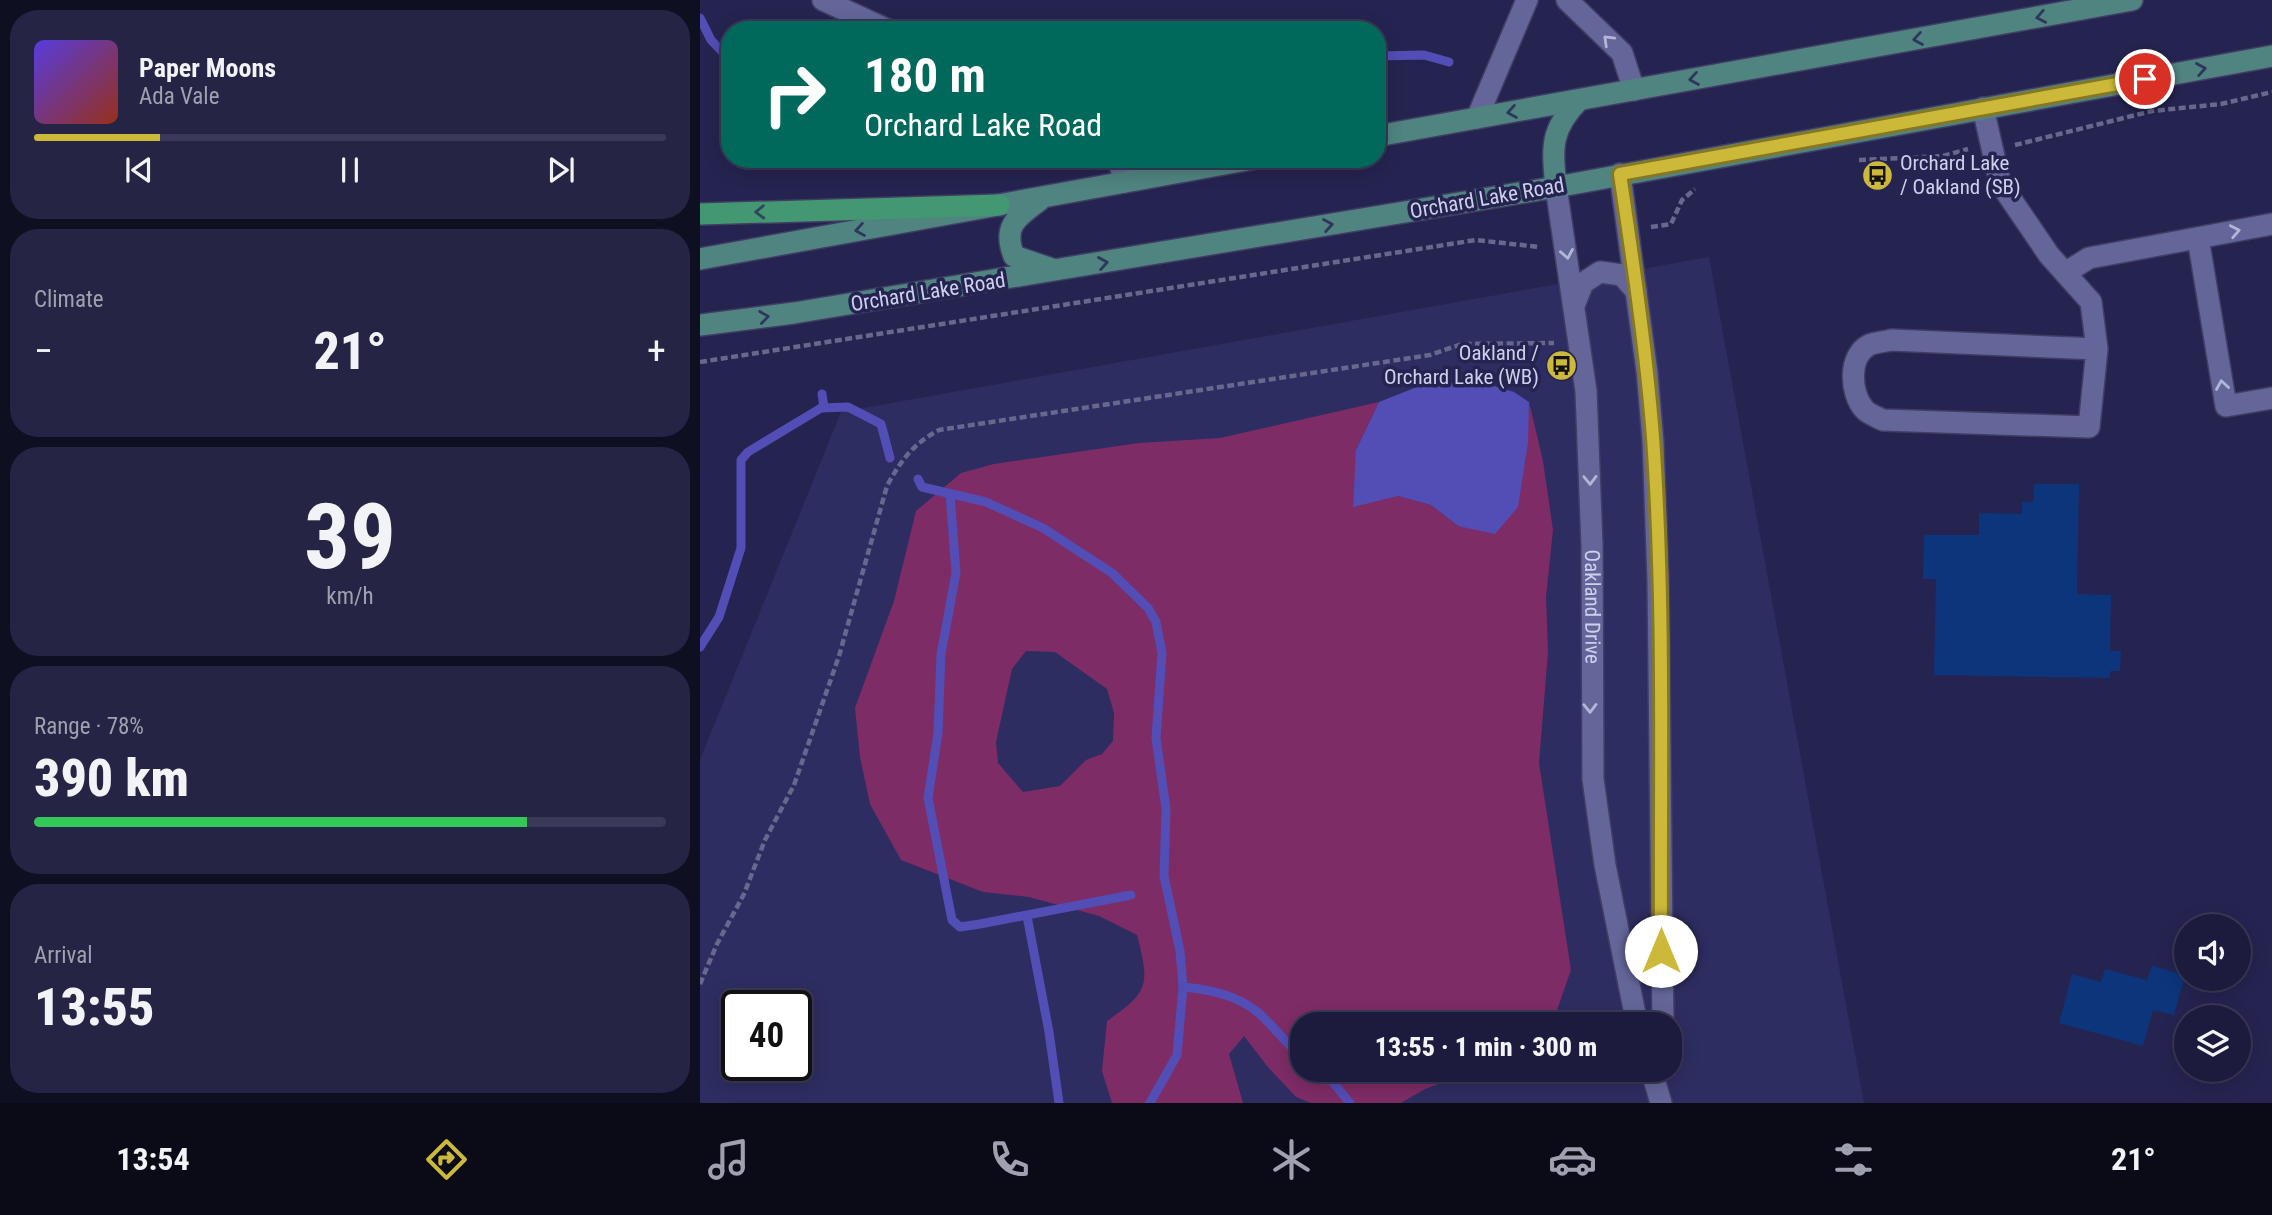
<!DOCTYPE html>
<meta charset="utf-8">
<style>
body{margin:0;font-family:"Roboto Condensed",sans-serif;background:#252444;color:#f1f3f6;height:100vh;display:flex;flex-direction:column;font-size:26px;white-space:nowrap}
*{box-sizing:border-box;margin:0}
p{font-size:23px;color:#a0a1b0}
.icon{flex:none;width:38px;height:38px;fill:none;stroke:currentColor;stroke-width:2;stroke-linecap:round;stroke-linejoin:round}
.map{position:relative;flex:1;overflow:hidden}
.panel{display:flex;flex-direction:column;gap:10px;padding:10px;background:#0f0f22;width:700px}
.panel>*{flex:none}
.hud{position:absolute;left:21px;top:21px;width:665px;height:147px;border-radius:28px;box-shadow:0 4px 18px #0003,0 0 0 2px #3a3957;background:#00695c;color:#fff;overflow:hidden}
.tools{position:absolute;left:1474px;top:914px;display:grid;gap:14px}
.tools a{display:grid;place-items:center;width:77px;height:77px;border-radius:50%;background:#1c1b3d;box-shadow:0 4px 18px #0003,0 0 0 2px #3a3957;font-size:35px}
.speed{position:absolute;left:21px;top:990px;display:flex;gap:14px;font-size:35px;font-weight:700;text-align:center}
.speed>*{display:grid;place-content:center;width:91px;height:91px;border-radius:50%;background:#1c1b3d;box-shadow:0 4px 18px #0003,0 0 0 2px #3a3957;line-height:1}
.speed .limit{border:4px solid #111;border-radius:10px;background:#fff;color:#111}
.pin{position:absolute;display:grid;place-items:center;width:60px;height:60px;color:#fff;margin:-30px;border:4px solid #fff;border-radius:50%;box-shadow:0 2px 7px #0007}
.me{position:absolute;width:77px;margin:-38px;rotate:0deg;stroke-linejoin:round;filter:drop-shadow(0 0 5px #0008)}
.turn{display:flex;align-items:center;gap:24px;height:147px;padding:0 28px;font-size:32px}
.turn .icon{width:91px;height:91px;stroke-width:2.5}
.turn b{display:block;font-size:49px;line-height:60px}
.big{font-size:52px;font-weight:800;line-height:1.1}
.panel .card{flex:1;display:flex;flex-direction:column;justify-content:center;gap:10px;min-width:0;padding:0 24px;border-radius:28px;background:#252444}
.panel .dial{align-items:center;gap:0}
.dial b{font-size:91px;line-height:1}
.song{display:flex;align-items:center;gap:21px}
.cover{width:84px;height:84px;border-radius:10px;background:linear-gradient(135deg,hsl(250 70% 55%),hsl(10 70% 35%))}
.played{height:7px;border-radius:4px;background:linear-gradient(90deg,#ccb939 20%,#3a3957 20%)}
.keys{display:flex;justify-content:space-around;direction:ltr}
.heat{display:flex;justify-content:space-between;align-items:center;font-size:38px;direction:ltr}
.charge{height:10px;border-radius:5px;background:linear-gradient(90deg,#34c759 78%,#3a3957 0)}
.trip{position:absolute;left:590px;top:1012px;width:392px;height:70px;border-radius:28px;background:#1c1b3d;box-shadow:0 4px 18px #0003,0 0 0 2px #3a3957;font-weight:800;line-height:70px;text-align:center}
.dock{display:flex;height:112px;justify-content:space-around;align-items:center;background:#0b0b18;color:#a0a1b0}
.dock .icon{width:49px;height:49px}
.dock .current{color:#ccb939}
.dock b{font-size:32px;color:#f1f3f6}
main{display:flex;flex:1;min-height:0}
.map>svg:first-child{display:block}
.built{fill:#2e2d61;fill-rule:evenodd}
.green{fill:#7e2c66;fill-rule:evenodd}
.water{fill:#534db6}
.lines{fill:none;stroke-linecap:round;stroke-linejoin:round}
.stream{stroke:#534db6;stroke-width:9}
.building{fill:#0d357c}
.minor-casing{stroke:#413e65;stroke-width:24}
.major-casing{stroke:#413e65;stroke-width:24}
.highway-casing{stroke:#413e65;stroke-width:24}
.path{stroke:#67688e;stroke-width:4.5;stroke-dasharray:7 3.5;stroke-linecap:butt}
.minor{stroke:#646699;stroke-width:21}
.major{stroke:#508481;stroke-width:21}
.highway{stroke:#439871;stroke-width:21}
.oneway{stroke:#2e375b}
.oneway2{stroke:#b3b6d7}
.oneway3{stroke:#2e475b}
.route-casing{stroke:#857825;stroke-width:18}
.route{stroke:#ccb939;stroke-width:12}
.labels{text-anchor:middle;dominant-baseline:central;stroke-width:7;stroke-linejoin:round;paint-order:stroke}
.poi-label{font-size:21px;fill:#cdd0ec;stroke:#252451;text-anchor:start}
.street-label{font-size:21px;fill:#cdd0ec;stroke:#252451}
</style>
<main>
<section class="panel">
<div class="card">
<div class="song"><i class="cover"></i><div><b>Paper Moons</b><p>Ada Vale</p></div></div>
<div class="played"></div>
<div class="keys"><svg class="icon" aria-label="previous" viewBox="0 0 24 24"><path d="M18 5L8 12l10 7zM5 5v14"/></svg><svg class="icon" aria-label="pause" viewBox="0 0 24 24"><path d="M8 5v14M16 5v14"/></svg><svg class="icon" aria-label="next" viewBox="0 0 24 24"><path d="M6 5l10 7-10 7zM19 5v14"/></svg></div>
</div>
<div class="card"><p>Climate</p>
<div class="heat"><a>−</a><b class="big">21°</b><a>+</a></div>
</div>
<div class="card dial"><b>39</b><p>km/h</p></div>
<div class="card"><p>Range · 78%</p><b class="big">390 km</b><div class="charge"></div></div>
<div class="card"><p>Arrival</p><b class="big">13:55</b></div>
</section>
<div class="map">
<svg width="1572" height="1103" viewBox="0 0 1572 1103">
<rect width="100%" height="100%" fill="#252451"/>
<path class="built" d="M 1009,257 L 1164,1103 L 0,1103 L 0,760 L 141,412 ZM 37,1006 L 96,1006 L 96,1066 L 37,1066 ZM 602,1024 L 970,1024 L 970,1069 L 602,1069 Z"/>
<path class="green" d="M 679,402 L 656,450 L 698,496 L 731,505 L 758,526 L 825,464 L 829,402 L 843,461 L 853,530 L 846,597 L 848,652 L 839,763 L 871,970 L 857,1010 L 842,1024 L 602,1024 L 602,1069 L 779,1069 L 725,1089 L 701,1103 L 611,1103 L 596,1097 L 567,1066 L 544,1036 L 529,1054 L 543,1103 L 412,1103 L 402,1071 L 407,1021 C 449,992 450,985 437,935 L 399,916 L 329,897 L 283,892 L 201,860 L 170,804 L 160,757 L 155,708 L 194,601 L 216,511 L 261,473 L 294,464 L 439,443 L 520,438 ZM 326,651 L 355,652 L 407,689 L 414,713 L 413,741 L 402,754 L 386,760 L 360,786 L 323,792 L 298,763 L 296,742 L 312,669 Z"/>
<polygon class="water" points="777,381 814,392 829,402 828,443 818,507 795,534 758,526 731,505 698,496 653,507 656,450 679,402 722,385"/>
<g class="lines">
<g class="stream">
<polyline points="0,18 11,40 30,60"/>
<polyline points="677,56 724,55 749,62"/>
<polyline points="121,408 124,407 122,394"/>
<polyline points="218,479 222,487 286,502 343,528 412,573 448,608 456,622 462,653 456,738 466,809 464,876 480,951 483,987 477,1055 450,1103"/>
<polyline points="250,494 256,573 241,654 238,733 228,798 252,920 260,927 280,924 431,895"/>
<polyline points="0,647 19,617 41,548 41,460 48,452 121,408 148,407 181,424 190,458"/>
<polyline points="327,916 349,1032 359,1103"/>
<path d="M 483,987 C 515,990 545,997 567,1021 C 579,1033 588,1046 602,1056"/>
<polyline points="622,1069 650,1103"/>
</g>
</g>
<g class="building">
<polygon points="1334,484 1379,484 1377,594 1411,595 1410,651 1421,651 1420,671 1410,671 1410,678 1234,675 1236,579 1223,579 1224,535 1279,535 1279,513 1322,514 1322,502 1333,502"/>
<polygon points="1452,966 1485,975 1474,1015 1453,1010 1443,1046 1359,1023 1372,974 1401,982 1405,969 1447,980"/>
</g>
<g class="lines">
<defs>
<g id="minor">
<polyline points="123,0 188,30"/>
<polyline points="867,0 922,53 934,90"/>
<path d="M 1283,108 L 1300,183 L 1349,255 L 1391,302 L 1397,349 L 1389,427 L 1183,420 C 1177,417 1168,414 1164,409 C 1150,393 1148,356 1169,345 C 1175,342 1184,342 1191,340 L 1397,349"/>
<polyline points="777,118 827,0"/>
<polyline points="419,159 424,182"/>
<polyline points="920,174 947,372 953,441 958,580 963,1024"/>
<path id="s1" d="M 856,187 L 886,391 L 892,545 L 893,779 L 905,865 L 937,1024"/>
<polyline points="1498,238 1526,406 1572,398"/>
<polyline points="1365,273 1389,258 1572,224"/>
<polyline points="875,303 883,283 900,272 922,275 936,291"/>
<polyline points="951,1069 961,1103"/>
</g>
<g id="major">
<polyline points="677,136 1432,0"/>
<path d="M 856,187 C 852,147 850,130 879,100"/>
<path d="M 340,200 C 317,217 302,226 314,256 L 352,269"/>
<polyline points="0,259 552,159"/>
<polyline points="0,325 94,313 856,187 1572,56"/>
</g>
<polyline id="highway" points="0,214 299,205"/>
</defs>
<use href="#minor" class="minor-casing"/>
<use href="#major" class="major-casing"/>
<use href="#highway" class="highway-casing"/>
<g class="path">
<polyline points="1315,145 1452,111 1521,104 1572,92"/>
<polyline points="1159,160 1243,156 1268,149"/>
<polyline points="951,227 971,224 982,200 995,189"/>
<polyline points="0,362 776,240 839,247"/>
<path d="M 0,984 L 17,944 L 44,894 L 65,840 L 94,785 L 139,656 L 187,486 C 201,460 213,444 239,430 L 730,355 L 762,344 L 854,343"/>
</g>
<use href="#minor" class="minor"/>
<use href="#major" class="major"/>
<use href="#highway" class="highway"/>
</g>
<defs><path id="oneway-chevron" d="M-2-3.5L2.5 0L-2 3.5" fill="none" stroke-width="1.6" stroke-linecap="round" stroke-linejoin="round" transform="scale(1.75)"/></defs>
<g class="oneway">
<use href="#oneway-chevron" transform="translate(1341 17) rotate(169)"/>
<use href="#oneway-chevron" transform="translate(1218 39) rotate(170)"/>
<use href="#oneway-chevron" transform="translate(1501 69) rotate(-10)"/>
<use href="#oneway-chevron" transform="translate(994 79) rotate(170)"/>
<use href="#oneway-chevron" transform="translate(812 112) rotate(170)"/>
<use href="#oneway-chevron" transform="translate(628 225) rotate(-10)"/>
<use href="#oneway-chevron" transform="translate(160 230) rotate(170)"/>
<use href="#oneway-chevron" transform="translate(403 263) rotate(-10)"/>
<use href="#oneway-chevron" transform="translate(64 317) rotate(-8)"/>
</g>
<g class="oneway2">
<use href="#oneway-chevron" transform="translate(908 40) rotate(-136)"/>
<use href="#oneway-chevron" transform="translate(1535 231) rotate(-11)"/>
<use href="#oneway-chevron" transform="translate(867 254) rotate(80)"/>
<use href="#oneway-chevron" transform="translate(1522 385) rotate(-99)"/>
<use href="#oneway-chevron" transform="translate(890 480) rotate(89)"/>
<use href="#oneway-chevron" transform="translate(890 708) rotate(89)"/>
</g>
<use class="oneway3" href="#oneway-chevron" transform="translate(60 212) rotate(178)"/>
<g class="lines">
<defs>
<path id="route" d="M 961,951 C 960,780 965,607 953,437 C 946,349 933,261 920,174 L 1445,79"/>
</defs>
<use href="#route" class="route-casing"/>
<use href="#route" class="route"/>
</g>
<defs>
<symbol id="bus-disc" viewBox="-11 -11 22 22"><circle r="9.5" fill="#ccb939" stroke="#252451"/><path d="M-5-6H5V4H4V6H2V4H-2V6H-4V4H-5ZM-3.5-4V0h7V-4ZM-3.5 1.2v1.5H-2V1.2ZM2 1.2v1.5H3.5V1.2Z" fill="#111"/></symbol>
</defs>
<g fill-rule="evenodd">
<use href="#bus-disc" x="1160" y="158" width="35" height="35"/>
<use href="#bus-disc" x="844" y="348" width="35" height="35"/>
</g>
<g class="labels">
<g class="poi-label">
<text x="1200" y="163">Orchard Lake<tspan x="1200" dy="24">/ Oakland (SB)</tspan></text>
<text x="839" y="353" text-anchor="end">Oakland /<tspan x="839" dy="24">Orchard Lake (WB)</tspan></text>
</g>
<g class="street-label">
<text transform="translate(787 198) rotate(-10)">Orchard Lake Road</text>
<text transform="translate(228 292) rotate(-9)">Orchard Lake Road</text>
<text stroke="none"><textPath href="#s1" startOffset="422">Oakland Drive</textPath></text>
</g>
</g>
</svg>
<div class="tools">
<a><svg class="icon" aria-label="sound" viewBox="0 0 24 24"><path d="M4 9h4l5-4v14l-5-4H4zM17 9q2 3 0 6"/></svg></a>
<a><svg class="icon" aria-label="layers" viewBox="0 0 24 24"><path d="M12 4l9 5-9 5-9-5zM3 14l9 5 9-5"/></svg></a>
</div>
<div class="speed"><div class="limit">40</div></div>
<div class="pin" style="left:1445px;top:79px;background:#d93025"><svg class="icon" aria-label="arrive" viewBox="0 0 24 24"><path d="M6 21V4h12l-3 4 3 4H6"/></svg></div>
<svg class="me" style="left:961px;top:951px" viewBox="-20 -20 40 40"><circle r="19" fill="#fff"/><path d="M0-13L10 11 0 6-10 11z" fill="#ccb939"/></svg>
<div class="trip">13:55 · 1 min · 300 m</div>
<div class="hud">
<div class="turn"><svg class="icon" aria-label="right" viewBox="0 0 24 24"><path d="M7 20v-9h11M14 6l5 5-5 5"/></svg><div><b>180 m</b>Orchard Lake Road</div></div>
</div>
</div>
</main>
<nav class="dock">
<b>13:54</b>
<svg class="icon current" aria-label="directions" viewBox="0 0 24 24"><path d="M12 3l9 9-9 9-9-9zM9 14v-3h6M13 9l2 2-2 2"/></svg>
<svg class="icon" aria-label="music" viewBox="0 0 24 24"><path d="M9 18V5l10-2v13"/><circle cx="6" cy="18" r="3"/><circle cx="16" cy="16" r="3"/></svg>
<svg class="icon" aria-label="phone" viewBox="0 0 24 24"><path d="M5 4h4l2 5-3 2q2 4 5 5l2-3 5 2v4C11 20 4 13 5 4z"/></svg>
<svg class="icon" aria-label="climate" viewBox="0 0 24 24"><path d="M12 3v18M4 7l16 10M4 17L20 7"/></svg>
<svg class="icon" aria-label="car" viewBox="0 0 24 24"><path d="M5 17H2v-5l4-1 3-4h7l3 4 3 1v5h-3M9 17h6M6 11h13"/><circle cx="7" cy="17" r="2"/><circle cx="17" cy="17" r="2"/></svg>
<svg class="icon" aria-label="filters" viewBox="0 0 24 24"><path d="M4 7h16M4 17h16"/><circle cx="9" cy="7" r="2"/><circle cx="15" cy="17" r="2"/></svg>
<b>21°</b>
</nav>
